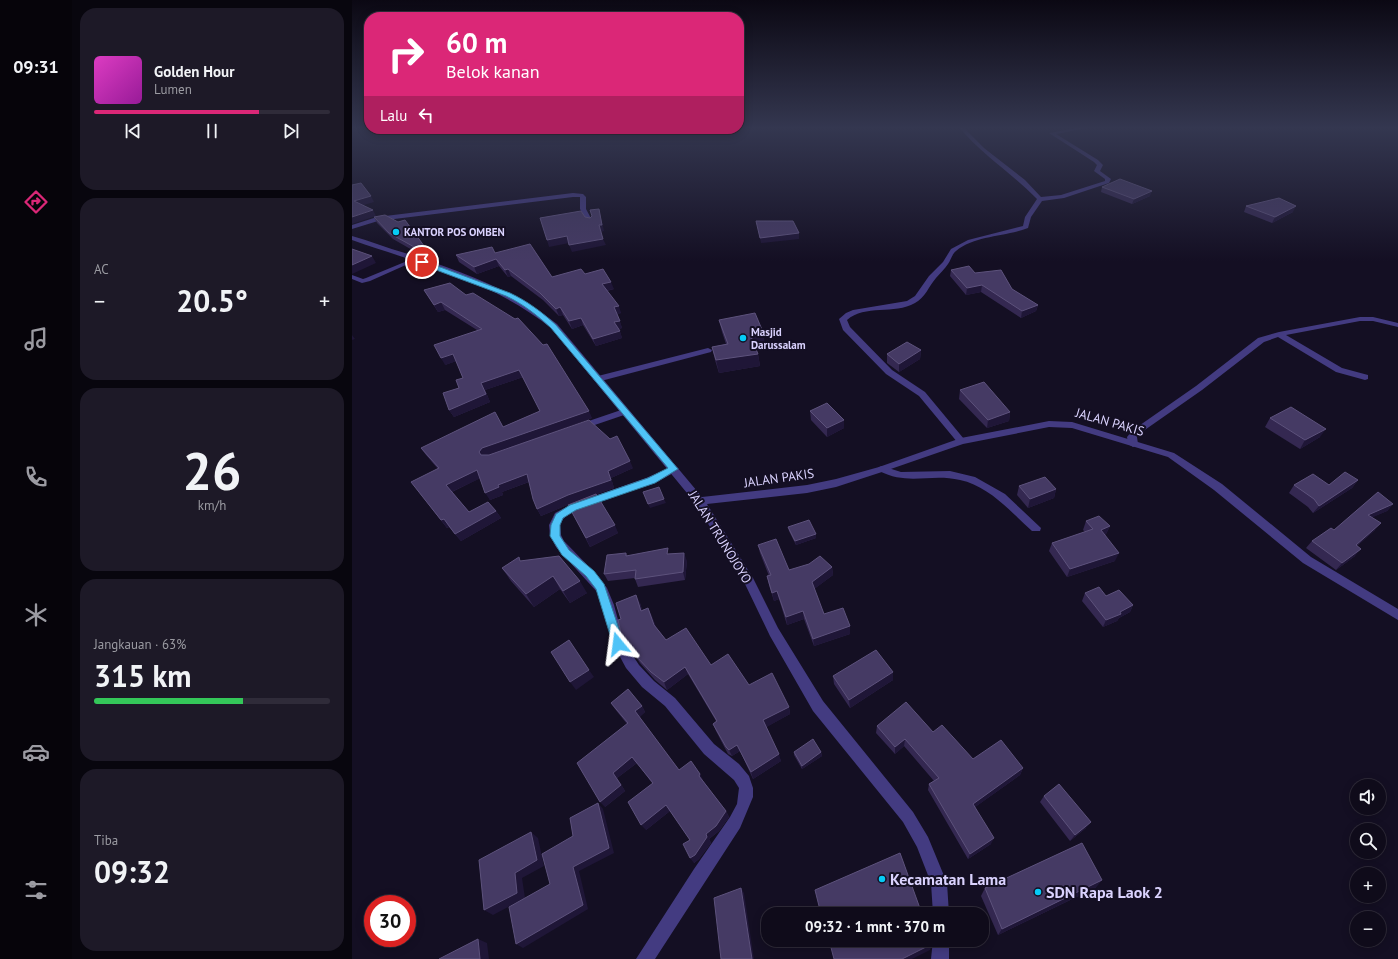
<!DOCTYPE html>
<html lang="id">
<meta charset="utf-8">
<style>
body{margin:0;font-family:"PT Sans",sans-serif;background:#1d1927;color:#f1f3f6;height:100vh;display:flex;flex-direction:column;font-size:15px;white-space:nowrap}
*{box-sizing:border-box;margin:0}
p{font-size:13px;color:#9b9ba2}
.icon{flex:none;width:22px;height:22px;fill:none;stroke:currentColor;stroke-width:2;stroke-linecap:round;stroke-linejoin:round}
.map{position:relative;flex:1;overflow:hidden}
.side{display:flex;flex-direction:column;gap:8px;padding:8px;background:#08060e;width:280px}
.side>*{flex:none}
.hud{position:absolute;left:12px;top:12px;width:380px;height:122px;border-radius:16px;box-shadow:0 2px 10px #0003,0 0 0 1px #2f2b39;background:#db2777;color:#fff;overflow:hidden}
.controls{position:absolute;left:998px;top:779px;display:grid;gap:8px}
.controls a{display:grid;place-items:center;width:36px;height:36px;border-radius:50%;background:#0f0b1a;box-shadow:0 2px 10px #0003,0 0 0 1px #2f2b39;font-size:20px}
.speed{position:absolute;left:12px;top:895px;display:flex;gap:8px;font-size:20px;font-weight:700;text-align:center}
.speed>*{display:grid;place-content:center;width:52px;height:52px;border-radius:50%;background:#0f0b1a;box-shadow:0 2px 10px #0003,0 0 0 1px #2f2b39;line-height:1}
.speed .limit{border:6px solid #d22;background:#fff;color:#111}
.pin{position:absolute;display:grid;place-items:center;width:34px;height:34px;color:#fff;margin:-17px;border:2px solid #fff;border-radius:50%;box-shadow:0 1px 4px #0007}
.me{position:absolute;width:44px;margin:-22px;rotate:344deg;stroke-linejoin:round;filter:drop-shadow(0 0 3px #0008)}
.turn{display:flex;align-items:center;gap:14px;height:84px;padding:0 16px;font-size:18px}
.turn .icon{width:52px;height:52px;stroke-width:2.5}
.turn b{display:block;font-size:28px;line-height:34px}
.then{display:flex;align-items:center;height:38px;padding:0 16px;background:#0003;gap:8px;font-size:15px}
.big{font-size:30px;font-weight:700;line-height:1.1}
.side .card{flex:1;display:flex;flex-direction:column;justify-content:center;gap:6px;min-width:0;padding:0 14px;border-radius:16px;background:#1d1927}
.side .dial{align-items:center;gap:0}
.dial b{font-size:52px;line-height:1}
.song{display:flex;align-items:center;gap:12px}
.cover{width:48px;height:48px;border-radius:6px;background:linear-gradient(135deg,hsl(310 70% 55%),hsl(300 70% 35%))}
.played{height:4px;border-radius:2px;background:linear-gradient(90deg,#db2777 70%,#2f2b39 70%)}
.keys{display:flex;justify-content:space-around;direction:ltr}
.heat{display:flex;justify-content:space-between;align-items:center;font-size:22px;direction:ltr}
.charge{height:6px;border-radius:3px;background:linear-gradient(90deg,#34c759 63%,#2f2b39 0)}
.trip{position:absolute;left:409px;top:907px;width:228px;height:40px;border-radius:16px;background:#0f0b1a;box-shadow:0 2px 10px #0003,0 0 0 1px #2f2b39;font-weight:700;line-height:40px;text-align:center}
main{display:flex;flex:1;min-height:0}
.tabs{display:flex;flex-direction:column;width:72px;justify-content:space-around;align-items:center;background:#06040a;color:#9b9ba2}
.tabs .icon{width:28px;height:28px}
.tabs .active{color:#db2777}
.tabs b{font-size:18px;color:#f1f3f6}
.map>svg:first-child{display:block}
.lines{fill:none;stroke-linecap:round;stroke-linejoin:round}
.minor{fill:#433b81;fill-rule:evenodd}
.tertiary{fill:#433b81;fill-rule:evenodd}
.wall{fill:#342851}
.shaded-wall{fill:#1f1637}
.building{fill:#453a64;stroke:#5d527c}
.route{fill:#4fc3f7;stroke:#337fa1}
.poi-dot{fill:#06cbf6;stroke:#140f23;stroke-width:1.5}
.labels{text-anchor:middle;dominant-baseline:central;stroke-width:4;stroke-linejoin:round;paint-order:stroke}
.far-poi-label{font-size:11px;font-weight:bold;fill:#dad2fe;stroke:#140f23;text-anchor:start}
.street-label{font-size:13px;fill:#dad2fe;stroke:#140f23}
.near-poi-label{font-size:16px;font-weight:bold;fill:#dad2fe;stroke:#140f23;text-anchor:start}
</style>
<main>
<nav class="tabs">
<b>09:31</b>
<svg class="icon active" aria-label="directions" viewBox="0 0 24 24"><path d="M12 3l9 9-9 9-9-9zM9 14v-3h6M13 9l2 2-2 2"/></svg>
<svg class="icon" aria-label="music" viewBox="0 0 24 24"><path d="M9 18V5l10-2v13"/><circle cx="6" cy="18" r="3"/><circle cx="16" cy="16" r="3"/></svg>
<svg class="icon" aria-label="phone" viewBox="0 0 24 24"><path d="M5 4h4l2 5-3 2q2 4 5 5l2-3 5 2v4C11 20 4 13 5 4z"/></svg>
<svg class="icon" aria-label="climate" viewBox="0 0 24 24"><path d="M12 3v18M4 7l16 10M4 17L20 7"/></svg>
<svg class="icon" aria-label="car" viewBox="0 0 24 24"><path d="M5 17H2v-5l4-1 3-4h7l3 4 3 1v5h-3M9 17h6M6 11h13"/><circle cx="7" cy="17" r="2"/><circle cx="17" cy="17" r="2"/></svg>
<svg class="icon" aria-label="filters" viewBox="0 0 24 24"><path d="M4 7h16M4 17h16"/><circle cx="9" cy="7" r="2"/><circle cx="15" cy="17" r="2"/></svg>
</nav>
<section class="side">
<div class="card">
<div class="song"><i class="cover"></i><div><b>Golden Hour</b><p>Lumen</p></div></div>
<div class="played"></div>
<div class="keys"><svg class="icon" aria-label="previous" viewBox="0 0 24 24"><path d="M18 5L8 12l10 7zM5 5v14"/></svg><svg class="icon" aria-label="pause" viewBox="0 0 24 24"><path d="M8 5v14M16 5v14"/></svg><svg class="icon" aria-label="next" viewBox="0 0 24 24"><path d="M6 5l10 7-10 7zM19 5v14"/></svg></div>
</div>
<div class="card"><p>AC</p>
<div class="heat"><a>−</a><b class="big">20.5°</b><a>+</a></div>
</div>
<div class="card dial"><b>26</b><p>km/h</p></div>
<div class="card"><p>Jangkauan · 63%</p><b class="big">315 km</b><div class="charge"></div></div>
<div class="card"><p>Tiba</p><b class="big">09:32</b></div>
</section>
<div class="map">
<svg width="1046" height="959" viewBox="0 0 1046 959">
<rect width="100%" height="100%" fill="#140f23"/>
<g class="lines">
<g class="minor">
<path d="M 607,127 L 611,127 L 632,148 L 673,180 L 689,197 L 709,195 L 753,181 L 753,179 L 742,171 L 745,165 L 742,162 L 697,133 L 729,127 L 737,127 L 735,128 L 704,134 L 746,160 L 751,165 L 748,171 L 759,179 L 757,183 L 712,198 L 690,201 L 679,217 L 676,228 C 654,237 623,235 604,251 C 600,254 599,260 596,264 C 593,269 588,273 584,278 C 577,286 573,298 563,303 C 542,315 513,304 495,320 L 498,327 L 540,370 L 573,392 L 612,439 L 614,441 L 612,443 L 606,443 L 567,396 L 534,374 L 491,330 L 487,319 L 494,313 L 501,310 L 555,301 L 563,296 L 577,276 L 591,262 L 599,249 L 616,240 L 671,226 L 673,217 L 685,199 C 660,173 630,155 607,127 Z"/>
<polygon points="221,193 231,194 234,197 234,209 241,222 240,223 236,223 228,209 228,197 221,197 26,221 0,229 0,225 25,217"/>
<polygon points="60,259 65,260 18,281 10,283 0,279 0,275 11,279 14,278"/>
<polygon points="1008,317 1021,317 1046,323 1046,327 1021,321 1008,321 934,335 990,368 1016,375 1016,379 1013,380 984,372 926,337 912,342 850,390 787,434 785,437 786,444 784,446 781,447 776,444 775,437 781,430 844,386 906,338 927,332"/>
<polygon points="356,348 360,350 359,352 245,382 241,379 242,377"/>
<polygon points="272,409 277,412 275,414 228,430 223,427 225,425"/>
<polygon points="322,466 325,467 327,469 325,471 305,482 239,504 217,514 211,519 208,525 209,535 212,541 245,575 255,588 262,605 272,642 287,665 302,681 323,698 362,744 387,764 397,776 401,788 401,797 388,828 303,959 284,959 342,869 378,817 385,804 387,788 382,780 352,754 313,706 290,687 274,668 260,642 246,593 204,547 198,535 197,525 203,513 220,504 294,478"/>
<path d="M 530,466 L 549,472 L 598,471 L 623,477 L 653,494 L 689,528 L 688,531 L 680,531 C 659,512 637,486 608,480 C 578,473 557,486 527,471 L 525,469 L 527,467 Z"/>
</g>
<g class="tertiary">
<path d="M 0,236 C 18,241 35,248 53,253 C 108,271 158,288 205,324 L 350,497 L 455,485 L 484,479 L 527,467 L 609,438 L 697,421 L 720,422 L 822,453 L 870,484 L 959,557 L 1046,609 L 1046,620 L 951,563 L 862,490 L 816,457 L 720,428 L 697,427 L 611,444 L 533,471 L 484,487 L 455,493 L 355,504 L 401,578 L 426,628 L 471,701 L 561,812 L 576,837 L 595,883 L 597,914 L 581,914 L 579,883 L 565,847 L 551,822 L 461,711 L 418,636 L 393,584 L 344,504 L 199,328 C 139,280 71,265 0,240 Z"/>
<polygon points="581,940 597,940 597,959 579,959"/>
</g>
</g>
<g class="wall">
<polygon points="750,187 798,196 780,204 749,192"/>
<polygon points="894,206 941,212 920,223 892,212"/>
<polygon points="22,217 78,254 81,261 76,259 41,239 25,223"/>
<polygon points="143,253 200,277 233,274 262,289 255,291 269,313 265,314 270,328 267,329 270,338 244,346 231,325 220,329 211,315 207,316 191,300 159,276 156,277 147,266 125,274 107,262 104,255"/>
<polygon points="599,270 623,273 660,289 686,305 684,311 669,318 629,292 614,295 598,276"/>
<polygon points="98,283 240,418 136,455 281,468 259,478 262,488 245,494 266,533 238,547 221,514 242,495 220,503 189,516 185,509 177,482 150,492 151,495 138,500 128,478 100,492 117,512 144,511 149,518 109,541 97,527 95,528 59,482 86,469 74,455 69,448 151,427 188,411 171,377 133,390 138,402 102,417 97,410 111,378 104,361 93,365 125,330 93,310 86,312 72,290"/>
<polygon points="367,320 413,344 403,346 406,354 408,366 367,373 363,360 360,347 374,344 370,332"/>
<polygon points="569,350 568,359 547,372 535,363 535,354"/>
<polygon points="608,390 658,412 657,421 635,428 607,399"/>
<polygon points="458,411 492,428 475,437 459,420"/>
<polygon points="918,418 968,437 948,449 913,427"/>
<polygon points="1006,480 1000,488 961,513 956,507 937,493 942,485 977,485"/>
<polygon points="667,486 704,489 702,498 676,508 665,495"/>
<polygon points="1041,504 1035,511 1020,517 1023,530 1005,546 1003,556 984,570 954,548 960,541 982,530"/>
<polygon points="734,521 758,526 754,534 753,535 763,561 715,577 697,551 700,543 733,532 731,530"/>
<polygon points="436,527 464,534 464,538 444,545 437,531"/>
<polygon points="406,545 437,570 480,567 481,575 462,589 472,614 498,626 498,634 462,646 452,619 435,625 427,599 422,601 417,585 415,576 417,576 408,553"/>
<polygon points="274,553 275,556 318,554 335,561 333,580 286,587 283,579 283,578 256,581 252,574"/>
<polygon points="170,561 235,593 218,603 208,589 182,607 159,581 150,568"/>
<polygon points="733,593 754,596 781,605 778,612 767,618 765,621 751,627 730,601"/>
<polygon points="288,603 290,610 296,608 304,627 314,640 359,665 437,707 438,714 414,727 429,761 401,779 388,751 380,756 376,754 364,731 361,724 364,721 336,674 315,690 303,680 288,663 273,641 269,633 269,619"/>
<polygon points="481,676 541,680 498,708 482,684"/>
<polygon points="259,703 290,706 293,712 287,717 327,770 351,780 351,781 374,811 377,817 367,831 357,839 359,843 347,859 342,863 338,840 318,811 294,830 300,783 285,763 265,778 273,791 253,807 275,724 263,709"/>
<polygon points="525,726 581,732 621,759 671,768 668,775 623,807 639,844 616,859 576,790 577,784 582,781 552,746 543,754 524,733"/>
<polygon points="442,752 469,752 470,756 450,769 442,755"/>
<polygon points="692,796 734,828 718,841 688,802"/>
<polygon points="750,880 743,888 646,935 629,896 633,888"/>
</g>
<g class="shaded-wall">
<polygon points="800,191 798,196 780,204 782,199"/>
<polygon points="19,196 22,202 5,207 2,201"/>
<polygon points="944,206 941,212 920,223 923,217"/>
<polygon points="247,209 252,231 249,232 247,225"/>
<polygon points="21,210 24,216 0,224 0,217"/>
<polygon points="447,233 447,239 409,243 408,238"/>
<polygon points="215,236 217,243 197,247 195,240"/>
<polygon points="251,239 254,245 220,252 217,245"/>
<polygon points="20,256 24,263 0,274 0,265"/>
<polygon points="144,259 147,266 125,274 122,267"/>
<polygon points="156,269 159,276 156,277 153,270"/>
<polygon points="259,282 262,289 253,291 250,284"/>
<polygon points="630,285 629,292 614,295 615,288"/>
<polygon points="89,302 93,310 86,312 82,305"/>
<polygon points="686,305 684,311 669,318 670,311"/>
<polygon points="267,306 269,313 264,315 262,307"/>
<polygon points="208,307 211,315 207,316 204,309"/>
<polygon points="229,318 231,325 220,329 217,321"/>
<polygon points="268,321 270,328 265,330 262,322"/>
<polygon points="268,331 270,338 244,346 241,339"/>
<polygon points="411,332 413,344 400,347 398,334"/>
<polygon points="0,335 3,339 0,340"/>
<polygon points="569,350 568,359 547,372 547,364"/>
<polygon points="101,354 105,361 93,365 89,358"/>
<polygon points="406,354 408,366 367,373 364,360"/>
<polygon points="167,370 171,377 133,390 138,402 102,417 97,410 129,383"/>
<polygon points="237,411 240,418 134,456 132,459 127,452 130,448"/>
<polygon points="658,412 657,421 635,428 636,420"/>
<polygon points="492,420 492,428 475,437 475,428"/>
<polygon points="974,429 968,437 948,449 953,440"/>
<polygon points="278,461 281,468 259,478 262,488 220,503 189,516 185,509 256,471"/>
<polygon points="125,470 129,478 99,492 94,485"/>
<polygon points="175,474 179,481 150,492 151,495 138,500 133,493 146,485"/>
<polygon points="1006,480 1000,488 961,513 967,506"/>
<polygon points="704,489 702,498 676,508 678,499"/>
<polygon points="312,499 314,503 298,508 296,504"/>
<polygon points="1041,504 1035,511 1010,522 1016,515"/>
<polygon points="144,511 149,518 109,541 103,534"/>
<polygon points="92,519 97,527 95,528 89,520"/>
<polygon points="1029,523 1023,530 998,552 1004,545"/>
<polygon points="263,525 266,533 238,547 234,538"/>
<polygon points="758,526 754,534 746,538 749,530"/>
<polygon points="464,534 464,538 444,545 443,541"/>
<polygon points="1009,549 1003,556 984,570 990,563"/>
<polygon points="332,553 335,561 333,580 331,572"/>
<polygon points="767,553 763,561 715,577 718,569"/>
<polygon points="480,567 481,575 461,590 460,582"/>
<polygon points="201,576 208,589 182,607 174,594"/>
<polygon points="228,581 235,593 218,603 211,591"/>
<polygon points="425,591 427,599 422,601 420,593"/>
<polygon points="284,595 288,603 293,619 289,611"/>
<polygon points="781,605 778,612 767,618 765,621 751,627 754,620"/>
<polygon points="296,608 300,616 306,633 302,625"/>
<polygon points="451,611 452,619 435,625 434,617"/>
<polygon points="498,626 498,634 462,646 461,639"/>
<polygon points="333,667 336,674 315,690 312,682"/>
<polygon points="237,670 242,677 224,690 218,682"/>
<polygon points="541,672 541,680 498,708 497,700"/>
<polygon points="290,706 293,712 287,718 283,711"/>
<polygon points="437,707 438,714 413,728 411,720"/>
<polygon points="553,739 552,746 543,754 543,747"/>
<polygon points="385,745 388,751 380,756 377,750"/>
<polygon points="469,752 470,756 450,769 450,766"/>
<polygon points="427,754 429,761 401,779 399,772"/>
<polygon points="280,757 285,763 265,778 273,791 253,807 248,802 261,773"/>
<polygon points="671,768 668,775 619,810 621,804"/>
<polygon points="348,774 351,780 350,781 347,776"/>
<polygon points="246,803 251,809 262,853 227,871 236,909 171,948 164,944 221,867"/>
<polygon points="314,805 318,811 294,830 289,825"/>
<polygon points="374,811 377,817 367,831 357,839 359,843 347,859 342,863 338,858 354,834"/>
<polygon points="739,822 734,828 718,841 723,835"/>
<polygon points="179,832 186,838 192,866 170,878 173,898 141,915 132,910 163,873"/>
<polygon points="642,838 639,844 616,859 618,854"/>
<polygon points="750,880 743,888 646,935 650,929"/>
<polygon points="389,888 392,893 402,959 400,959"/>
<polygon points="126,939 135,943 137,959 128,959"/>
<polygon points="580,944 578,950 560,959 550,959"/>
</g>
<g class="building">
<polygon points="768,179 800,191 782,199 750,187"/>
<polygon points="9,183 19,196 2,201 21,210 0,217 0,185"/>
<polygon points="927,198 944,206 923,217 894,206"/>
<polygon points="247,209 250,225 247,225 251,239 217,245 215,236 195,240 188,218 229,211 233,217 238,218 240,216 238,210"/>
<polygon points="33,215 46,222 53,220 78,254 73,253 37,233 22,217"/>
<polygon points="404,221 441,221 447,233 408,238"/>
<polygon points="178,244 200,277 229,269 233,274 251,269 259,282 250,284 267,306 262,307 268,321 262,322 268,331 241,339 229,318 217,321 208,307 204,309 188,293 156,269 153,270 144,259 122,267 104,255 140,247 143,253"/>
<polygon points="0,249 20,256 0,265"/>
<polygon points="617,266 623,273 649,270 660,289 686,305 670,311 630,285 615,288 599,270"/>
<polygon points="98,283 114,295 121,293 163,319 166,318 191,345 195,344 237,411 130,448 127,452 129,455 137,455 237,420 258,439 265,436 278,461 256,471 259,480 216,495 185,509 181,499 175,474 146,485 147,487 133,493 125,470 94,485 117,512 136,502 144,511 103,534 92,519 89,520 59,482 87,468 69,448 143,412 151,427 188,411 167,370 129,383 134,394 97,410 91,393 107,388 104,380 111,378 101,354 89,358 82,345 130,329 89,302 82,305 72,290"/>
<polygon points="403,313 411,332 398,334 406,354 364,360 360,347 376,344 367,320"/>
<polygon points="555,342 569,350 547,364 535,354"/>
<polygon points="632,382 658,412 636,420 608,390"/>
<polygon points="475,403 492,420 475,428 458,411"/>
<polygon points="939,407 974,429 953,440 918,418"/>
<polygon points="993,472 1006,480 967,506 962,499 942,485 961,474 977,485"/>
<polygon points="693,477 704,489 678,499 667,486"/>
<polygon points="307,487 312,499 296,504 291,492"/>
<polygon points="1026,492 1041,504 1016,515 1029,523 1004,545 1009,549 990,563 960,541 979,528 982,530"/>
<polygon points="244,494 263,525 234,538 216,505"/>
<polygon points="747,516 758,526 749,530 767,553 718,569 700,543 741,529 734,521"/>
<polygon points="457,520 464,534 443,541 436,527"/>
<polygon points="424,539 437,570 457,564 468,556 480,567 460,582 472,614 491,608 498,626 461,639 451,611 434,617 425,591 420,593 415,576 419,575 406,545"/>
<polygon points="316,548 315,554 332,553 331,572 283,579 284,570 252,574 255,555 274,553 274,556"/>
<polygon points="207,556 228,581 211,591 201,576 174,594 150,568 167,557 168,561"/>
<polygon points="747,587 754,596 767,590 781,605 768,612 769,614 754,620 733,593"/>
<polygon points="284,595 289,611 296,608 302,625 314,640 334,628 359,665 376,654 397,685 420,673 437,707 411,720 427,754 399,772 385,745 377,750 374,747 361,724 365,721 333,667 312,682 299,672 283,655 269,633 266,620 269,619 264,603"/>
<polygon points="217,640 237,670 218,682 199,652"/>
<polygon points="524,650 541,672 497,700 481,676"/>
<polygon points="276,689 290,706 283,711 327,770 339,761 348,774 347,776 374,811 364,826 354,834 355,837 343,855 338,858 331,844 338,840 314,805 289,825 276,802 301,783 280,757 261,773 269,785 248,802 225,763 276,723 259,703"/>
<polygon points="554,702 581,732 590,725 621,759 649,740 671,768 621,804 642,838 618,854 577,784 587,778 553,739 543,747 525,726"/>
<polygon points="461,739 469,752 450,766 442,752"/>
<polygon points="707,784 739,822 723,835 692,796"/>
<polygon points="246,803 257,848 221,867 231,905 164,944 157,907 198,884 190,854 221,836 218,818"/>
<polygon points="179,832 185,860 163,873 165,893 132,910 127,860"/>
<polygon points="730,843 750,880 650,929 633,888"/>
<polygon points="548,853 570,914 469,914 463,890"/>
<polygon points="389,888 400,959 369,959 362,898"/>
<polygon points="126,939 128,959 87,959"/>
<polygon points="477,940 579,940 580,944 550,959 482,959"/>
</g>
<linearGradient id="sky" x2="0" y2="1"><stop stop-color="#0b0813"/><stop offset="0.49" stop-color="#343750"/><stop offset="1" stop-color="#343750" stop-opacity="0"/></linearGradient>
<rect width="1046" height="261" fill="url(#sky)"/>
<path class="route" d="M 68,261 L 72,261 L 158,293 C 175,301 190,312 204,325 L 326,469 L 303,483 L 224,510 L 211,518 L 208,525 L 208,536 L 217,550 L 242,571 L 252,584 L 272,644 L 270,648 L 266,649 L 262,648 L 244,589 L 234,576 L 210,555 L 198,536 L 199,525 L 204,514 L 218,505 L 296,478 L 316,468 L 199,328 C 185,315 171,304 154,296 L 68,264 Z"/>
<g class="poi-dot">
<circle cx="44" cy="232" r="4"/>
<circle cx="391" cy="338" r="4"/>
<circle cx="530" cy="879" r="4"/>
<circle cx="686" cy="892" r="4"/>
</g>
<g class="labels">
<g class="far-poi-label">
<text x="52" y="232">KANTOR POS OMBEN</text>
<text x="399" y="332">Masjid<tspan x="399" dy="13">Darussalam</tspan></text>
</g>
<g class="street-label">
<text transform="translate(758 422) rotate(16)">JALAN PAKIS</text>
<text transform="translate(427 478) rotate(-8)">JALAN PAKIS</text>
<text transform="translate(368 537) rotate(58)">JALAN TRUNOJOYO</text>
</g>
<g class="near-poi-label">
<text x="538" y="879">Kecamatan Lama</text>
<text x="694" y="892">SDN Rapa Laok 2</text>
</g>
</g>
</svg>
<div class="controls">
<a><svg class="icon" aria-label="sound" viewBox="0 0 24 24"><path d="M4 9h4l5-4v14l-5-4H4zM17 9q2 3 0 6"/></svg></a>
<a><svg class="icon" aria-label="search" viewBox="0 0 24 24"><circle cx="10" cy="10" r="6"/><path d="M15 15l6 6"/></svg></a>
<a>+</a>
<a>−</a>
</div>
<div class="speed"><div class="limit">30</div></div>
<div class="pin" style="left:70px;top:262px;background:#d93025"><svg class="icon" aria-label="arrive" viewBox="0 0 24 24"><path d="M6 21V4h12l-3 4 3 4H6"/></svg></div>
<svg class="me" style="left:266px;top:644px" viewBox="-20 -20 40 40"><path d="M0-17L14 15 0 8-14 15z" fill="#4fc3f7" stroke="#fff" stroke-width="4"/></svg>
<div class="trip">09:32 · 1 mnt · 370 m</div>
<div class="hud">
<div class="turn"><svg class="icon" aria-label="right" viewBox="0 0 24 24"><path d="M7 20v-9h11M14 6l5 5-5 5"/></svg><div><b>60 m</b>Belok kanan</div></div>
<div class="then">Lalu<svg class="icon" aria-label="left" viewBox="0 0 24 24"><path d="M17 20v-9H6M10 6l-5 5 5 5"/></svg></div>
</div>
</div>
</main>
